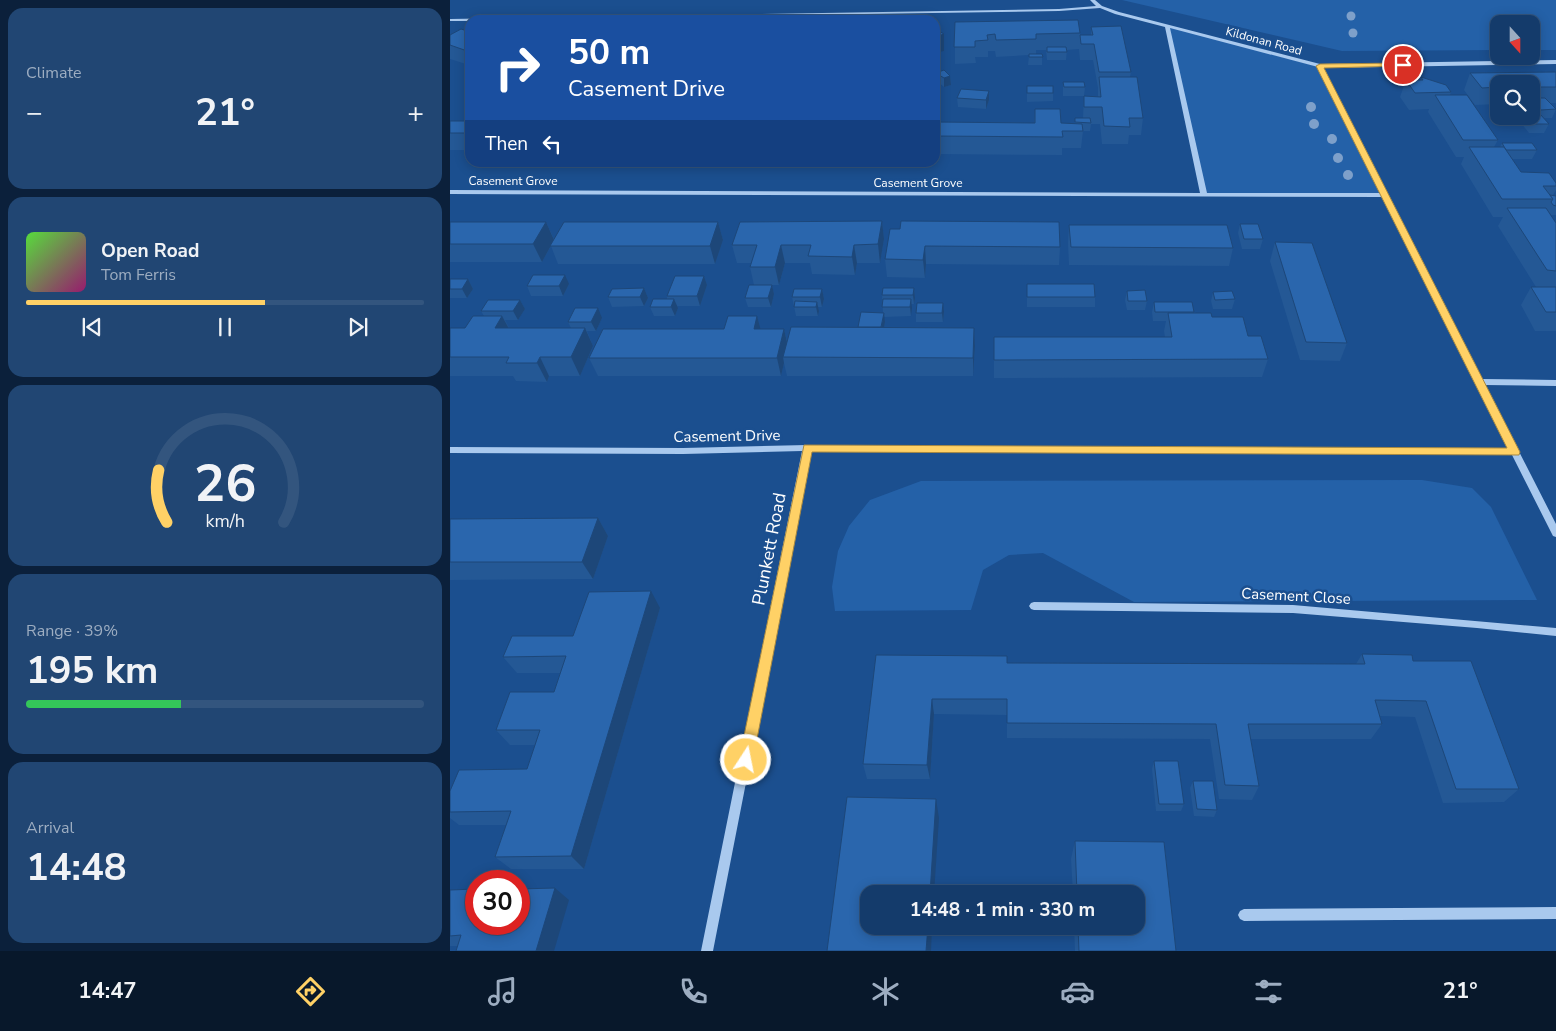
<!DOCTYPE html>
<meta charset="utf-8">
<style>
body{margin:0;font-family:"Nunito Sans",sans-serif;background:#214673;color:#f1f3f6;height:100vh;display:flex;flex-direction:column;font-size:19px;white-space:nowrap}
*{box-sizing:border-box;margin:0}
p{font-size:16px;color:#9dadc1}
.icon{flex:none;width:28px;height:28px;fill:none;stroke:currentColor;stroke-width:2;stroke-linecap:round;stroke-linejoin:round}
.map{position:relative;flex:1;overflow:hidden}
.sheet{display:flex;flex-direction:column;gap:8px;padding:8px;background:#0b203b;width:450px}
.sheet>*{flex:none}
.banner{position:absolute;left:15px;top:15px;width:475px;height:152px;border-radius:15px;box-shadow:0 2px 12px #0003,0 0 0 1px #33557e;background:#1a4fa0;color:#fff;overflow:hidden}
.needle{width:32px;rotate:159deg}
.buttons{position:absolute;left:1040px;top:15px;display:grid;gap:10px}
.buttons a{display:grid;place-items:center;width:50px;height:50px;border-radius:10px;background:#143b6b;box-shadow:0 2px 12px #0003,0 0 0 1px #33557e;font-size:25px}
.speed{position:absolute;left:15px;top:870px;display:flex;gap:10px;font-size:25px;font-weight:700;text-align:center}
.speed>*{display:grid;place-content:center;width:65px;height:65px;border-radius:50%;background:#143b6b;box-shadow:0 2px 12px #0003,0 0 0 1px #33557e;line-height:1}
.speed .limit{border:8px solid #d22;background:#fff;color:#111}
.pin{position:absolute;display:grid;place-items:center;width:42px;height:42px;color:#fff;margin:-21px;border:2px solid #fff;border-radius:50%;box-shadow:0 1px 5px #0007}
.me{position:absolute;width:55px;margin:-28px;rotate:11deg;stroke-linejoin:round;filter:drop-shadow(0 0 4px #0008)}
.turn{display:flex;align-items:center;gap:18px;height:105px;padding:0 20px;font-size:22px}
.turn .icon{width:65px;height:65px;stroke-width:2.5}
.turn b{display:block;font-size:35px;line-height:42px}
.then{display:flex;align-items:center;height:48px;padding:0 20px;background:#0003;gap:10px;font-size:19px}
.big{font-size:38px;font-weight:700;line-height:1.1}
.sheet .widget{flex:1;display:flex;flex-direction:column;justify-content:center;gap:8px;min-width:0;padding:0 18px;border-radius:15px;background:#214673}
.sheet .dial{align-items:center;gap:0}
.dial svg{height:130px;overflow:visible;fill:none;stroke:#33557e;stroke-width:7;stroke-linecap:round;text-anchor:middle}
.dial text{fill:#f1f3f6;stroke:none}
.song{display:flex;align-items:center;gap:15px}
.cover{width:60px;height:60px;border-radius:8px;background:linear-gradient(135deg,hsl(110 70% 55%),hsl(320 70% 35%))}
.played{height:5px;border-radius:2px;background:linear-gradient(90deg,#ffd166 60%,#33557e 60%)}
.keys{display:flex;justify-content:space-around;direction:ltr}
.heat{display:flex;justify-content:space-between;align-items:center;font-size:28px;direction:ltr}
.charge{height:8px;border-radius:4px;background:linear-gradient(90deg,#34c759 39%,#33557e 0)}
.trip{position:absolute;left:410px;top:885px;width:285px;height:50px;border-radius:15px;background:#143b6b;box-shadow:0 2px 12px #0003,0 0 0 1px #33557e;font-weight:700;line-height:50px;text-align:center}
.menu{display:flex;height:80px;justify-content:space-around;align-items:center;background:#08182b;color:#9dadc1}
.menu .icon{width:35px;height:35px}
.menu .on{color:#ffd166}
.menu b{font-size:22px;color:#f1f3f6}
main{display:flex;flex:1;min-height:0}
.map>svg:first-child{display:block}
.green{fill:#2461a8}
.lines{fill:none;stroke-linecap:round;stroke-linejoin:round}
.minor{fill:#a9c9ee;fill-rule:evenodd}
.tree{fill:#7ea0ca}
.wall{fill:#245895}
.shaded-wall{fill:#1d4779}
.building{fill:#2a66ad;stroke:#1d4779}
.route{fill:#ffd166;stroke:#a68842}
.labels{text-anchor:middle;dominant-baseline:central;stroke-width:5;stroke-linejoin:round;paint-order:stroke}
.far-street-label{font-size:12px;fill:#fff;stroke:#1b4f8f}
.street-label{font-size:15px;fill:#fff;stroke:#1b4f8f}
.near-street-label{font-size:18px;fill:#fff;stroke:#1b4f8f}
</style>
<main>
<section class="sheet">
<div class="widget"><p>Climate</p>
<div class="heat"><a>−</a><b class="big">21°</b><a>+</a></div>
</div>
<div class="widget">
<div class="song"><i class="cover"></i><div><b>Open Road</b><p>Tom Ferris</p></div></div>
<div class="played"></div>
<div class="keys"><svg class="icon" aria-label="previous" viewBox="0 0 24 24"><path d="M18 5L8 12l10 7zM5 5v14"/></svg><svg class="icon" aria-label="pause" viewBox="0 0 24 24"><path d="M8 5v14M16 5v14"/></svg><svg class="icon" aria-label="next" viewBox="0 0 24 24"><path d="M6 5l10 7-10 7zM19 5v14"/></svg></div>
</div>
<div class="widget dial"><svg viewBox="0 0 100 80">
<path d="M14 69A42 42 0 1 1 86 69"/>
<path d="M14 69A42 42 0 0 1 9 37" stroke="#ffd166"/>
<text x="50" y="56" font-size="32" font-weight="700">26</text>
<text x="50" y="72" font-size="11">km/h</text>
</svg></div>
<div class="widget"><p>Range · 39%</p><b class="big">195 km</b><div class="charge"></div></div>
<div class="widget"><p>Arrival</p><b class="big">14:48</b></div>
</section>
<div class="map">
<svg width="1106" height="951" viewBox="0 0 1106 951">
<rect width="100%" height="100%" fill="#1b4f8f"/>
<g class="green">
<polygon points="672,0 1106,0 1106,50 1081,50 1081,24 1049,24 1049,50 892,51"/>
<polygon points="718,26 869,67 914,146 937,195 754,195"/>
<polygon points="972,480 1022,488 1041,507 1087,600 684,602 593,553 559,555 533,570 521,610 385,611 382,587 388,551 399,526 420,500 471,481"/>
</g>
<g class="lines">
<g class="minor">
<path d="M 640,0 L 645,0 L 652,6 L 669,12 L 870,64 L 1106,60 L 1106,64 L 873,68 L 1032,379 L 1106,380 L 1106,386 L 1035,385 L 1106,524 L 1106,537 L 1103,536 L 1062,455 L 361,451 L 263,951 L 251,951 L 352,451 L 233,454 L 0,453 L 0,447 L 233,448 L 357,445 L 1059,449 L 933,197 L 0,194 L 0,190 L 750,193 L 715,27 L 665,14 L 650,8 L 609,11 L 20,20 L 20,21 L 0,21 L 0,19 L 609,9 L 646,6 ZM 720,28 L 868,67 L 931,193 L 757,193 Z"/>
<polygon points="584,602 843,605 1106,628 1106,636 1027,628 843,613 584,610 581,609 579,606 581,603"/>
<polygon points="1106,907 1106,919 794,921 790,919 788,915 790,911 794,909"/>
</g>
</g>
<g class="tree">
<circle cx="901" cy="16" r="4.5"/>
<circle cx="903" cy="33" r="4.5"/>
<circle cx="861" cy="107" r="5"/>
<circle cx="864" cy="124" r="5"/>
<circle cx="882" cy="139" r="5"/>
<circle cx="888" cy="158" r="5"/>
<circle cx="898" cy="175" r="5"/>
</g>
<g class="wall">
<polygon points="505,22 630,33 630,35 641,35 641,27 681,72 680,77 693,118 691,135 679,135 678,144 652,144 650,124 641,124 640,131 633,131 631,148 612,148 612,155 485,154 485,122 584,123 585,109 611,123 625,124 625,118 633,118 634,96 648,97 648,88 643,60 630,60 629,49 617,50 616,60 597,60 596,50 586,50 586,54 592,54 592,65 578,65 579,55 546,57 545,51 538,51 538,57 525,57 526,63 505,64"/>
<polygon points="20,32 20,67 19,65 0,59 0,35"/>
<polygon points="1106,72 1106,103 1100,103 1106,109 1102,118 1094,118 1099,124 1094,133 1079,133 1071,123 1074,116 1081,116 1081,84 1049,84 1049,104 1025,105 1014,90 1020,73"/>
<polygon points="486,73 500,76 501,85 494,87 487,81"/>
<polygon points="971,77 1001,92 1000,95 1048,140 1044,147 1050,147 1052,143 1087,150 1082,159 1062,159 1071,172 1106,183 1106,190 1103,195 1106,196 1106,215 1101,215 1106,223 1106,331 1085,331 1071,305 1081,287 1086,287 1048,226 1053,217 1043,217 1011,164 1014,157 1006,157 978,112 979,109 959,110 950,97 956,80 970,80"/>
<polygon points="613,82 635,87 634,96 613,96"/>
<polygon points="577,86 603,93 603,101 577,102"/>
<polygon points="507,98 539,100 536,109 508,107"/>
<rect x="0" y="121" width="20" height="29"/>
<polygon points="432,221 434,239 430,263 407,263 405,275 362,274 360,263 335,263 329,285 322,285 324,294 321,307 298,307 295,298 304,285 300,267 301,263 287,263 282,245"/>
<polygon points="0,222 96,222 104,239 268,222 273,240 265,264 108,264 101,246 92,262 0,262"/>
<polygon points="790,224 813,239 810,249 792,249 788,233"/>
<polygon points="619,225 783,248 779,266 619,265 618,243"/>
<polygon points="450,229 610,247 609,265 476,264 475,278 437,277 435,259"/>
<polygon points="825,242 897,343 890,361 850,360 820,261"/>
<polygon points="254,276 257,285 250,306 227,306 228,308 225,316 204,316 200,307 217,299 217,296"/>
<polygon points="0,279 18,279 23,289 17,298 0,298"/>
<polygon points="119,284 113,296 81,296 77,286"/>
<polygon points="577,284 645,297 645,307 577,307"/>
<polygon points="194,288 198,298 194,306 162,307 158,297"/>
<polygon points="464,288 465,298 464,304 461,304 461,316 434,317 435,322 434,327 524,328 525,346 523,376 337,376 334,363 331,376 148,376 139,358 311,329 334,329 337,341 408,327 433,313 432,295"/>
<polygon points="372,289 374,299 372,307 368,307 369,311 368,316 346,316 342,297"/>
<polygon points="677,291 697,301 695,310 677,310 675,300"/>
<polygon points="763,292 785,299 782,309 763,309 761,301"/>
<polygon points="70,300 75,309 68,320 55,320 59,328 121,328 118,322 152,318 146,331 137,331 143,346 130,376 99,376 97,382 66,381 63,376 0,376 0,328 15,328 34,316 31,311"/>
<polygon points="704,302 762,317 798,336 818,359 812,377 544,378 544,337 715,337 714,331 716,321 703,321 702,312"/>
<polygon points="494,312 493,322 466,322 466,313"/>
<polygon points="148,518 158,536 143,579 0,580 0,520"/>
<polygon points="210,608 134,869 61,869 45,857 56,825 9,825 0,818 0,791 77,769 85,745 60,745 46,730 104,692 110,673 67,673 53,657 123,636"/>
<polygon points="912,654 963,661 1069,789 1054,802 993,803 965,717 930,716 932,724 921,739 801,739 809,786 802,800 769,799 760,739 557,738 557,715 484,714 480,779 417,779 413,764 426,655 557,663 906,664"/>
<polygon points="704,761 734,804 731,811 706,811 702,769"/>
<polygon points="743,781 767,810 764,817 744,816 740,788"/>
<polygon points="625,841 714,842 726,951 625,951 624,926 686,926 686,894 623,894 621,859"/>
<polygon points="0,890 119,900 8,946 0,946"/>
</g>
<g class="shaded-wall">
<polygon points="494,34 494,51 485,53 485,37"/>
<polygon points="500,76 501,85 494,87 494,78"/>
<polygon points="539,91 539,100 536,109 536,100"/>
<polygon points="432,221 434,239 430,263 428,244"/>
<polygon points="96,222 104,240 92,262 83,244"/>
<polygon points="268,222 273,240 265,264 260,246"/>
<polygon points="331,245 335,263 329,285 325,267"/>
<polygon points="404,245 407,263 405,275 402,257"/>
<polygon points="475,246 476,264 475,278 473,260"/>
<polygon points="115,275 119,284 113,296 109,286"/>
<polygon points="254,276 257,285 250,306 247,296"/>
<polygon points="18,279 23,289 17,298 12,289"/>
<polygon points="322,285 324,294 321,307 318,298"/>
<polygon points="194,288 198,298 194,306 190,297"/>
<polygon points="464,288 465,298 464,304 463,295"/>
<polygon points="372,289 374,299 372,307 370,297"/>
<polygon points="224,299 228,308 225,316 221,307"/>
<polygon points="461,299 462,308 461,316 460,307"/>
<polygon points="70,300 75,309 68,320 63,311"/>
<polygon points="367,302 369,311 368,316 366,307"/>
<polygon points="493,303 494,312 493,322 492,313"/>
<polygon points="148,308 152,318 146,331 141,322"/>
<polygon points="434,313 435,322 432,338 431,329"/>
<polygon points="52,316 62,334 45,328"/>
<polygon points="307,316 312,335 304,329"/>
<polygon points="135,328 143,346 130,376 121,357"/>
<polygon points="524,328 525,346 523,376 523,358"/>
<polygon points="334,329 338,347 333,357 334,363 331,376 327,358"/>
<polygon points="90,357 99,376 97,382 87,363"/>
<polygon points="148,518 158,536 143,579 132,562"/>
<polygon points="201,591 210,608 134,869 121,856"/>
<polygon points="482,699 484,714 480,779 477,765"/>
<polygon points="486,799 489,818 484,894 480,894"/>
<polygon points="105,888 119,900 104,951 86,951"/>
<polygon points="478,926 482,926 481,951 476,951"/>
</g>
<g class="building">
<polygon points="628,20 630,33 586,34 586,39 546,40 545,34 537,35 538,40 525,41 525,47 504,47 505,22"/>
<polygon points="671,26 681,72 649,72 644,44 631,44 630,35 643,35 641,27"/>
<polygon points="11,29 20,32 20,52 0,45 0,35"/>
<polygon points="485,29 494,34 485,37"/>
<polygon points="597,47 616,47 617,52 597,52"/>
<polygon points="579,54 592,54 593,57 579,57"/>
<polygon points="494,70 500,76 494,78 486,73"/>
<polygon points="1106,72 1106,87 1081,87 1081,84 1049,84 1049,87 1032,88 1020,73"/>
<polygon points="649,77 687,77 693,118 679,118 680,127 654,126 652,107 634,107 634,96 651,97"/>
<polygon points="971,77 996,85 1001,92 965,93 956,80 973,80"/>
<polygon points="613,82 634,82 635,87 614,87"/>
<rect x="577" y="86" width="26" height="7"/>
<polygon points="511,89 539,91 536,100 507,98"/>
<polygon points="985,95 1017,95 1048,140 1013,140"/>
<polygon points="1081,98 1095,98 1106,109 1091,110 1087,105 1081,105"/>
<polygon points="585,109 610,109 611,123 632,124 633,131 612,131 613,137 485,136 485,122 585,123"/>
<polygon points="1081,114 1090,114 1099,124 1083,124 1077,116 1081,116"/>
<polygon points="625,118 640,118 641,123 625,122"/>
<rect x="0" y="121" width="20" height="12"/>
<polygon points="1052,143 1082,143 1087,150 1056,150"/>
<polygon points="1019,147 1054,147 1071,172 1099,173 1106,183 1106,186 1093,186 1103,199 1052,199"/>
<polygon points="1100,195 1106,196 1106,206 1103,205 1101,202 1103,199"/>
<polygon points="1057,208 1096,208 1106,223 1106,271 1097,270"/>
<polygon points="432,221 428,244 404,245 402,257 358,256 361,245 331,245 325,267 300,267 307,245 282,245 290,222"/>
<polygon points="451,221 609,222 610,247 475,246 473,260 435,259 440,229 450,229"/>
<polygon points="0,222 96,222 83,244 0,244"/>
<polygon points="114,222 268,222 260,246 100,246"/>
<polygon points="790,224 808,224 813,239 794,239"/>
<polygon points="619,225 777,225 783,248 621,247"/>
<polygon points="825,242 862,243 897,343 856,342"/>
<polygon points="83,275 115,275 109,286 77,286"/>
<polygon points="225,276 254,276 247,296 217,296"/>
<polygon points="0,279 18,279 12,289 0,289"/>
<polygon points="577,284 644,284 645,297 577,297"/>
<polygon points="299,285 322,285 318,298 295,298"/>
<polygon points="1081,287 1106,287 1106,312 1096,312"/>
<polygon points="194,288 190,297 158,297 162,289"/>
<polygon points="433,288 464,288 463,295 432,295"/>
<polygon points="344,289 372,289 370,297 342,297"/>
<polygon points="695,290 697,301 678,301 677,291"/>
<polygon points="782,291 785,299 765,300 763,292"/>
<polygon points="203,299 224,299 221,307 200,307"/>
<polygon points="433,299 461,299 460,307 432,307"/>
<polygon points="38,300 70,300 63,311 31,311"/>
<polygon points="345,301 367,302 366,307 344,307"/>
<polygon points="704,302 742,302 744,312 705,312"/>
<polygon points="467,303 493,303 492,313 466,313"/>
<polygon points="125,308 148,308 141,322 118,322"/>
<polygon points="411,312 434,313 431,327 408,327"/>
<polygon points="718,313 761,313 762,317 793,317 798,336 811,336 818,359 544,360 544,337 722,337"/>
<polygon points="23,316 52,316 45,328 135,328 121,357 90,357 87,363 56,363 59,357 0,357 0,328 15,328"/>
<polygon points="278,316 307,316 304,329 334,329 327,358 139,358 153,329 274,329"/>
<polygon points="341,327 524,328 523,358 333,357"/>
<polygon points="148,518 132,562 0,562 0,519"/>
<polygon points="201,591 121,856 45,857 61,811 0,812 0,791 9,770 77,769 90,730 46,730 60,692 104,692 116,656 53,657 62,636 123,636 139,592"/>
<polygon points="912,654 962,655 963,661 1021,661 1069,789 1006,789 976,701 925,700 932,724 798,724 809,786 775,785 766,724 557,723 557,699 482,699 477,765 413,764 426,655 557,656 557,663 915,664"/>
<polygon points="704,761 728,761 734,804 709,804"/>
<polygon points="743,781 763,781 767,810 747,809"/>
<polygon points="397,797 486,799 480,894 419,894 419,926 478,926 476,951 377,951"/>
<polygon points="625,841 714,842 726,951 629,951 628,926 686,926 686,894 627,894"/>
<polygon points="105,888 86,951 6,951 11,935 0,936 0,890 26,889 26,924 69,924 69,889"/>
</g>
<polygon class="route" points="953,63 955,64 955,66 874,68 1070,452 1069,455 362,452 303,760 301,765 296,767 291,765 289,760 354,445 1057,448 866,66 870,64"/>
<g class="labels">
<g class="far-street-label">
<text transform="translate(814 41) rotate(15)">Kildonan Road</text>
<text x="63" y="181">Casement Grove</text>
<text x="468" y="183">Casement Grove</text>
</g>
<g class="street-label">
<text transform="translate(277 436) rotate(-1)">Casement Drive</text>
<text transform="translate(846 596) rotate(3)">Casement Close</text>
</g>
<g class="near-street-label">
<text transform="translate(319 549) rotate(-79)">Plunkett Road</text>
</g>
</g>
</svg>
<div class="buttons">
<a><svg class="needle" viewBox="-14 -14 28 28"><path d="M0-13l5 13h-10z" fill="#e53935"/><path d="M0 13l5-13h-10z" fill="#9dadc1"/></svg></a>
<a><svg class="icon" aria-label="search" viewBox="0 0 24 24"><circle cx="10" cy="10" r="6"/><path d="M15 15l6 6"/></svg></a>
</div>
<div class="speed"><div class="limit">30</div></div>
<div class="pin" style="left:953px;top:65px;background:#d93025"><svg class="icon" aria-label="arrive" viewBox="0 0 24 24"><path d="M6 21V4h12l-3 4 3 4H6"/></svg></div>
<svg class="me" style="left:296px;top:760px" viewBox="-20 -20 40 40"><circle r="17" fill="#ffd166" stroke="#fff" stroke-width="3"/><path d="M0-11L8 9 0 5-8 9z" fill="#fff"/></svg>
<div class="trip">14:48 · 1 min · 330 m</div>
<div class="banner">
<div class="turn"><svg class="icon" aria-label="right" viewBox="0 0 24 24"><path d="M7 20v-9h11M14 6l5 5-5 5"/></svg><div><b>50 m</b>Casement Drive</div></div>
<div class="then">Then<svg class="icon" aria-label="left" viewBox="0 0 24 24"><path d="M17 20v-9H6M10 6l-5 5 5 5"/></svg></div>
</div>
</div>
</main>
<nav class="menu">
<b>14:47</b>
<svg class="icon on" aria-label="directions" viewBox="0 0 24 24"><path d="M12 3l9 9-9 9-9-9zM9 14v-3h6M13 9l2 2-2 2"/></svg>
<svg class="icon" aria-label="music" viewBox="0 0 24 24"><path d="M9 18V5l10-2v13"/><circle cx="6" cy="18" r="3"/><circle cx="16" cy="16" r="3"/></svg>
<svg class="icon" aria-label="phone" viewBox="0 0 24 24"><path d="M5 4h4l2 5-3 2q2 4 5 5l2-3 5 2v4C11 20 4 13 5 4z"/></svg>
<svg class="icon" aria-label="climate" viewBox="0 0 24 24"><path d="M12 3v18M4 7l16 10M4 17L20 7"/></svg>
<svg class="icon" aria-label="car" viewBox="0 0 24 24"><path d="M5 17H2v-5l4-1 3-4h7l3 4 3 1v5h-3M9 17h6M6 11h13"/><circle cx="7" cy="17" r="2"/><circle cx="17" cy="17" r="2"/></svg>
<svg class="icon" aria-label="filters" viewBox="0 0 24 24"><path d="M4 7h16M4 17h16"/><circle cx="9" cy="7" r="2"/><circle cx="15" cy="17" r="2"/></svg>
<b>21°</b>
</nav>
